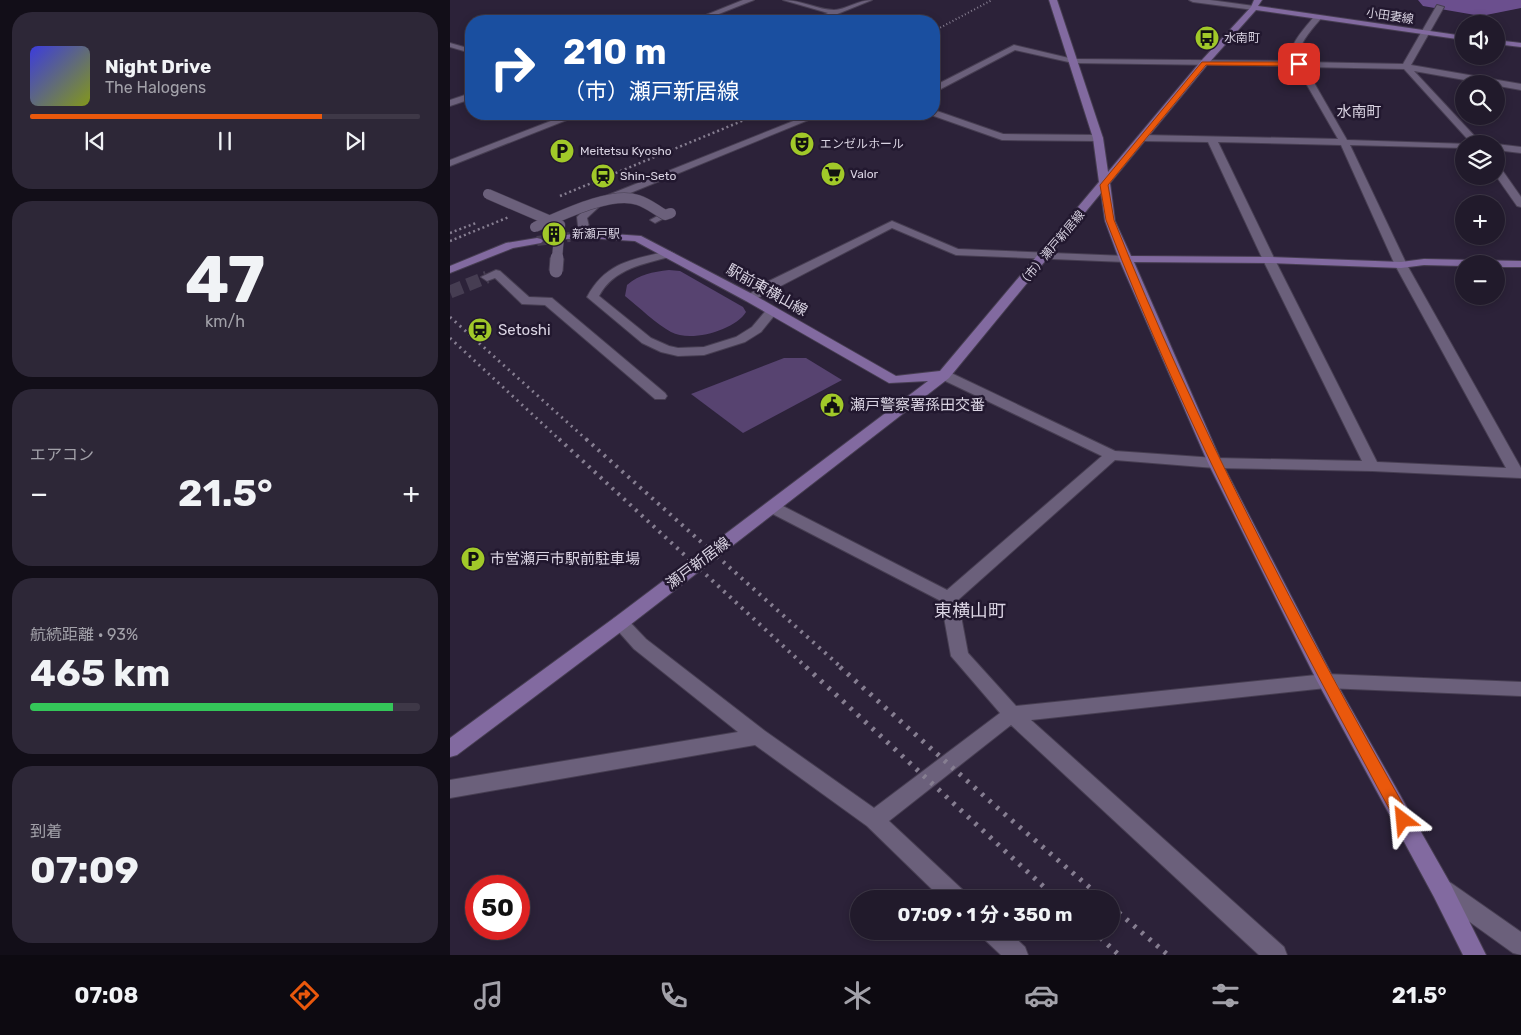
<!DOCTYPE html>
<html lang="ja">
<meta charset="utf-8">
<style>
body{margin:0;font-family:Rubik,"Noto Sans JP",sans-serif;background:#2d2737;color:#f1f3f6;height:100vh;display:flex;flex-direction:column;font-size:19px;white-space:nowrap}
*{box-sizing:border-box;margin:0}
p{font-size:16px;color:#a2a1a9}
.icon{flex:none;width:28px;height:28px;fill:none;stroke:currentColor;stroke-width:2;stroke-linecap:round;stroke-linejoin:round}
.map{position:relative;flex:1;overflow:hidden}
.details{display:flex;flex-direction:column;gap:12px;padding:12px;background:#120e18;width:450px}
.details>*{flex:none}
.hud{position:absolute;left:15px;top:15px;width:475px;height:105px;border-radius:20px;box-shadow:0 2px 8px #0003,0 0 0 1px #3e3847;background:#1a4fa0;color:#fff;overflow:hidden}
.fabs{position:absolute;left:1005px;top:15px;display:grid;gap:10px}
.fabs a{display:grid;place-items:center;width:50px;height:50px;border-radius:50%;background:#211a2b;box-shadow:0 2px 8px #0003,0 0 0 1px #3e3847;font-size:25px}
.speed{position:absolute;left:15px;top:875px;display:flex;gap:10px;font-size:25px;font-weight:700;text-align:center}
.speed>*{display:grid;place-content:center;width:65px;height:65px;border-radius:50%;background:#211a2b;box-shadow:0 2px 8px #0003,0 0 0 1px #3e3847;line-height:1}
.speed .limit{border:8px solid #d22;background:#fff;color:#111}
.pin{position:absolute;display:grid;place-items:center;width:42px;height:42px;color:#fff;margin:-21px;border-radius:10px;box-shadow:0 2px 8px #0006}
.me{position:absolute;width:55px;margin:-28px;rotate:331deg;stroke-linejoin:round;filter:drop-shadow(0 0 4px #0008)}
.turn{display:flex;align-items:center;gap:18px;height:105px;padding:0 15px;font-size:22px}
.turn .icon{width:65px;height:65px;stroke-width:2.5}
.turn b{display:block;font-size:35px;line-height:42px}
.big{font-size:38px;font-weight:700;line-height:1.1}
.details .tile{flex:1;display:flex;flex-direction:column;justify-content:center;gap:8px;min-width:0;padding:0 18px;border-radius:20px;background:#2d2737}
.details .dial{align-items:center;gap:0}
.dial b{font-size:65px;line-height:1}
.song{display:flex;align-items:center;gap:15px}
.cover{width:60px;height:60px;border-radius:8px;background:linear-gradient(135deg,hsl(240 70% 55%),hsl(70 70% 35%))}
.played{height:5px;border-radius:2px;background:linear-gradient(90deg,#ea580c 75%,#3e3847 75%)}
.keys{display:flex;justify-content:space-around;direction:ltr}
.heat{display:flex;justify-content:space-between;align-items:center;font-size:28px;direction:ltr}
.charge{height:8px;border-radius:4px;background:linear-gradient(90deg,#34c759 93%,#3e3847 0)}
.trip{position:absolute;left:400px;top:890px;width:270px;height:50px;border-radius:25px;background:#211a2b;box-shadow:0 2px 8px #0003,0 0 0 1px #3e3847;font-weight:700;line-height:50px;text-align:center}
.menu{display:flex;height:80px;justify-content:space-around;align-items:center;background:#0d0a11;color:#a2a1a9}
.menu .icon{width:35px;height:35px}
.menu .current{color:#ea580c}
.menu b{font-size:22px;color:#f1f3f6}
main{display:flex;flex:1;min-height:0}
.map>svg:first-child{display:block}
.green{fill:#574370}
.lines{fill:none;stroke-linecap:round;stroke-linejoin:round}
.river{fill:#6b4f8e;fill-rule:evenodd}
.street-tunnel{stroke:#463d52;stroke-width:13;stroke-dasharray:13 6;stroke-linecap:butt}
.secondary-tunnel{stroke:#463d52;stroke-width:10;stroke-dasharray:10 5;stroke-linecap:butt}
.street-casing{stroke:#473e52;stroke-width:2}
.secondary-casing{stroke:#473e52;stroke-width:2}
.street{fill:#6b607b;fill-rule:evenodd}
.secondary{fill:#826aa0;fill-rule:evenodd}
.rail-far4{stroke:#867e91;stroke-width:2;stroke-dasharray:1 2.5;stroke-linecap:butt}
.rail-far3{stroke:#867e91;stroke-width:2.5;stroke-dasharray:2 3;stroke-linecap:butt}
.rail-far2{stroke:#867e91;stroke-width:3;stroke-dasharray:2 4.5;stroke-linecap:butt}
.rail-far1{stroke:#867e91;stroke-width:4;stroke-dasharray:2.5 5.5;stroke-linecap:butt}
.rail{stroke:#867e91;stroke-width:5;stroke-dasharray:3 7;stroke-linecap:butt}
.street-bridge-far1-casing{stroke:#473e52;stroke-width:11;stroke-linecap:butt}
.street-bridge-casing{stroke:#473e52;stroke-width:15;stroke-linecap:butt}
.street-bridge-far1{stroke:#6b607b;stroke-width:10}
.street-bridge{stroke:#6b607b;stroke-width:13}
.route{fill:#ea580c;stroke:#983908}
.labels{text-anchor:middle;dominant-baseline:central;stroke-width:5;stroke-linejoin:round;paint-order:stroke}
.far-street-label{font-size:12px;fill:#d9d3e2;stroke:#22182f}
.far-poi-label{font-size:12px;fill:#d9d3e2;stroke:#22182f;text-anchor:start}
.far-quarter-label{font-size:15px;fill:#d9d3e2;stroke:#22182f}
.street-label{font-size:15px;fill:#d9d3e2;stroke:#22182f}
.poi-label{font-size:15px;fill:#d9d3e2;stroke:#22182f;text-anchor:start}
.quarter-label{font-size:18px;fill:#d9d3e2;stroke:#22182f}
</style>
<main>
<section class="details">
<div class="tile">
<div class="song"><i class="cover"></i><div><b>Night Drive</b><p>The Halogens</p></div></div>
<div class="played"></div>
<div class="keys"><svg class="icon" aria-label="previous" viewBox="0 0 24 24"><path d="M18 5L8 12l10 7zM5 5v14"/></svg><svg class="icon" aria-label="pause" viewBox="0 0 24 24"><path d="M8 5v14M16 5v14"/></svg><svg class="icon" aria-label="next" viewBox="0 0 24 24"><path d="M6 5l10 7-10 7zM19 5v14"/></svg></div>
</div>
<div class="tile dial"><b>47</b><p>km/h</p></div>
<div class="tile"><p>エアコン</p>
<div class="heat"><a>−</a><b class="big">21.5°</b><a>+</a></div>
</div>
<div class="tile"><p>航続距離 · 93%</p><b class="big">465 km</b><div class="charge"></div></div>
<div class="tile"><p>到着</p><b class="big">07:09</b></div>
</section>
<div class="map">
<svg width="1071" height="955" viewBox="0 0 1071 955">
<rect width="100%" height="100%" fill="#2c2239"/>
<g class="green">
<path d="M 219,270 L 230,271 L 293,307 L 296,312 C 285,330 241,343 221,332 C 206,324 189,307 175,296 L 177,285 C 190,274 202,272 219,270 Z"/>
<polygon points="334,358 356,358 392,380 293,433 241,394"/>
</g>
<g class="lines">
<polygon class="river" points="968,0 1071,0 1071,8 1031,16 973,6"/>
<polyline class="street-tunnel" points="0,292 37,277"/>
<polyline class="secondary-tunnel" points="87,241 120,237"/>
<defs>
<g id="street">
<polygon points="293,0 304,0 251,21 241,21"/>
<path d="M 333,0 C 352,0 368,10 384,10 C 395,10 408,0 422,0 L 370,21 L 360,21 L 378,13 Z"/>
<polygon points="739,0 760,0 804,6 808,8 804,10 743,2"/>
<path d="M 987,5 L 994,7 L 961,65 L 1071,84 L 1071,90 L 964,71 L 1032,144 L 1022,144 L 954,69 L 855,67 L 897,140 L 1018,144 L 1014,144 L 1014,148 L 900,145 L 957,265 L 1071,468 L 1071,478 L 922,471 L 765,468 L 665,460 L 508,600 L 518,653 L 566,706 L 876,674 L 1071,682 L 1071,696 L 876,688 L 581,720 L 834,947 L 837,955 L 809,955 L 561,725 L 439,821 L 515,892 L 518,899 L 492,899 L 417,826 L 305,745 L 0,798 L 0,780 L 288,732 L 184,649 L 161,623 L 164,618 L 170,617 L 176,618 L 196,639 L 315,731 L 424,808 L 550,713 L 501,656 L 491,601 L 317,511 L 314,507 L 317,503 L 322,502 L 327,503 L 497,590 L 652,456 L 489,378 L 487,375 L 489,372 L 499,372 L 665,451 L 765,458 L 912,461 L 813,260 L 758,142 L 693,141 L 688,138 L 693,135 L 888,139 L 846,66 L 623,63 L 565,50 L 487,91 L 484,92 L 484,86 L 564,45 L 623,59 L 843,61 C 835,46 857,27 865,15 L 868,15 L 872,17 C 863,29 843,47 852,62 L 953,64 ZM 768,142 L 891,145 L 945,265 L 1056,468 L 927,462 L 825,260 Z"/>
<polygon points="0,43 21,49 21,53 0,47"/>
<polygon points="21,93 21,99 0,106 0,100"/>
<polygon points="484,110 553,134 648,135 653,138 648,141 552,140 481,115 484,114"/>
<polygon points="119,114 132,114 0,166 0,160"/>
<polygon points="361,114 373,114 151,205 137,218 141,235 139,237 131,237 129,235 127,217 143,201"/>
<polygon points="1046,144 1071,147 1071,153 1046,150"/>
<polygon points="1046,166 1050,167 1071,197 1071,207 1067,206 1046,176"/>
<polygon points="215,212 219,213 220,215 205,223 200,220"/>
<polygon points="442,221 508,249 675,256 681,259 675,262 506,255 442,228 300,302 294,298 317,282"/>
<path d="M 219,251 L 225,254 L 223,256 C 194,264 164,268 149,296 L 201,338 L 219,346 L 228,348 L 254,347 L 286,337 L 302,327 L 318,308 L 326,308 L 328,311 L 311,332 L 295,342 L 254,355 L 228,356 L 211,352 L 192,343 L 137,297 C 156,262 183,259 219,251 Z"/>
<polygon points="46,270 50,271 79,297 102,298 215,393 217,396 215,399 205,399 95,305 72,304 45,278 37,281 31,277"/>
<polygon points="993,880 1001,883 1071,932 1071,955 1063,953 985,897 982,890 985,883"/>
<polygon points="531,931 558,931 575,947 578,955 551,955 534,939"/>
</g>
<g id="secondary">
<polygon points="599,0 607,0 653,138 658,172 751,61 801,7 804,0 812,0 808,6 1014,36 1014,40 806,10 757,65 660,183 665,221 681,256 819,257 951,262 974,259 1071,261 1071,267 1046,267 1046,264 1014,264 1014,266 974,265 951,268 819,263 684,262 772,463 883,677 1000,883 1036,955 1013,955 984,897 867,681 758,463 669,259 655,221 651,193 499,378 176,628 7,755 0,757 0,738 164,618 478,381 439,383 296,301 185,241 135,238 116,239 114,237 116,235 135,232 191,236 304,295 446,376 490,371 649,182 643,138"/>
<polygon points="1046,40 1071,43 1071,47 1046,44"/>
<polygon points="87,238 91,239 93,241 91,243 63,248 0,273 0,266 56,243"/>
</g>
</defs>
<use href="#street" class="street-casing"/>
<use href="#secondary" class="secondary-casing"/>
<use href="#street" class="street"/>
<use href="#secondary" class="secondary"/>
<g class="rail-far4">
<polyline points="484,31 542,0"/>
<polyline points="307,115 309,114"/>
</g>
<g class="rail-far3">
<polyline points="110,196 309,114"/>
<polyline points="0,233 26,223"/>
<polyline points="0,241 59,217"/>
</g>
<g class="rail-far2">
<polyline points="0,317 137,440"/>
<polyline points="0,338 110,440"/>
</g>
<g class="rail-far1">
<polyline points="109,439 357,668"/>
<polyline points="136,439 392,668"/>
</g>
<g class="rail">
<polyline points="356,667 607,899"/>
<polyline points="390,667 543,804 653,899"/>
<polyline points="661,906 718,955"/>
<polyline points="643,931 669,955"/>
</g>
<defs>
<g id="street-bridge-far1">
<polyline points="38,194 110,225 107,259"/>
<path d="M 85,227 C 111,216 160,191 188,200 C 198,203 206,210 215,215 L 221,213"/>
</g>
<polyline id="street-bridge" points="106,271 107,258"/>
</defs>
<use href="#street-bridge-far1" class="street-bridge-far1-casing"/>
<use href="#street-bridge" class="street-bridge-casing"/>
<use href="#street-bridge-far1" class="street-bridge-far1"/>
<use href="#street-bridge" class="street-bridge"/>
</g>
<path class="route" d="M 752,62 L 849,62 L 853,64 L 849,66 L 756,65 L 658,185 L 664,220 C 746,426 850,622 959,815 L 961,820 L 959,825 L 953,827 L 948,825 C 841,628 737,430 656,220 L 650,185 Z"/>
<defs>
<symbol id="bus-disc" viewBox="-11 -11 22 22"><circle r="9.5" fill="#a1c929" stroke="#22182f"/><path d="M-5-6H5V4H4V6H2V4H-2V6H-4V4H-5ZM-3.5-4V0h7V-4ZM-3.5 1.2v1.5H-2V1.2ZM2 1.2v1.5H3.5V1.2Z" fill="#111"/></symbol>
<symbol id="theatre-disc" viewBox="-11 -11 22 22"><circle r="9.5" fill="#a1c929" stroke="#22182f"/><path d="M-5-5.5Q0-4 5-5.5V0Q5 5 0 6Q-5 5-5 0ZM-3.3-2.5H-1v1.5H-3.3ZM1-2.5H3.3v1.5H1ZM-2.8 1Q0 5.5 2.8 1Z" fill="#111"/></symbol>
<symbol id="parking-disc" viewBox="-11 -11 22 22"><circle r="9.5" fill="#a1c929" stroke="#22182f"/><path d="M-3.5-5.5H1a3.5 3.5 0 0 1 0 7H-1V5.5H-3.5ZM-1-3.4V-.6H.8a1.4 1.4 0 0 0 0-2.8Z" fill="#111"/></symbol>
<symbol id="supermarket-disc" viewBox="-11 -11 22 22"><circle r="9.5" fill="#a1c929" stroke="#22182f"/><path d="M-6-5.5h2.5l.6 2H6L4.5 2H-2.5L-4.4-4H-6ZM-1.5 3.2a1.3 1.3 0 1 0 .1 0ZM3 3.2a1.3 1.3 0 1 0 .1 0Z" fill="#111"/></symbol>
<symbol id="station-disc" viewBox="-11 -11 22 22"><circle r="9.5" fill="#a1c929" stroke="#22182f"/><path d="M-3-6H3Q5-6 5-4V2Q5 4 3 4L4.5 6H3L1.5 4h-3L-3 6H-4.5L-3 4Q-5 4-5 2V-4Q-5-6-3-6ZM-3.5-4v3h7v-3ZM-3.5 1v1.5H-2V1ZM2 1v1.5H3.5V1Z" fill="#111"/></symbol>
<symbol id="building-disc" viewBox="-11 -11 22 22"><circle r="9.5" fill="#a1c929" stroke="#22182f"/><path d="M-4-6H4V6H1V3H-1V6H-4ZM-2.5-4.3h1.7v1.8h-1.7ZM.8-4.3h1.7v1.8H.8ZM-2.5-1h1.7V.8h-1.7ZM.8-1h1.7V.8H.8Z" fill="#111"/></symbol>
<symbol id="civic-disc" viewBox="-11 -11 22 22"><circle r="9.5" fill="#a1c929" stroke="#22182f"/><path d="M-.6-6.5H3V-4.5H.6V-3L4-1V1h2V6H-6V1h2V-1L-.6-3ZM-1.2 2.5V6h2.4V2.5Z" fill="#111"/></symbol>
</defs>
<g fill-rule="evenodd">
<use href="#bus-disc" x="743" y="24" width="28" height="28"/>
<use href="#theatre-disc" x="338" y="130" width="28" height="28"/>
<use href="#parking-disc" x="98" y="137" width="28" height="28"/>
<use href="#supermarket-disc" x="369" y="160" width="28" height="28"/>
<use href="#station-disc" x="139" y="162" width="28" height="28"/>
<use href="#building-disc" x="90" y="220" width="28" height="28"/>
<use href="#station-disc" x="16" y="316" width="28" height="28"/>
<use href="#civic-disc" x="368" y="391" width="28" height="28"/>
<use href="#parking-disc" x="9" y="545" width="28" height="28"/>
</g>
<g class="labels">
<g class="far-street-label">
<text transform="translate(940 16) rotate(8)">小田妻線</text>
<text transform="translate(601 249) rotate(-50)">（市）瀬戸新居線</text>
</g>
<g class="far-poi-label">
<text x="774" y="38">水南町</text>
<text x="370" y="144">エンゼルホール</text>
<text x="130" y="151">Meitetsu Kyosho</text>
<text x="400" y="174">Valor</text>
<text x="170" y="176">Shin-Seto</text>
<text x="122" y="234">新瀬戸駅</text>
</g>
<g class="far-quarter-label">
<text x="909" y="112">水南町</text>
</g>
<g class="street-label">
<text transform="translate(317 290) rotate(29)">駅前東横山線</text>
<text transform="translate(248 563) rotate(-37)">瀬戸新居線</text>
</g>
<g class="poi-label">
<text x="48" y="330">Setoshi</text>
<text x="400" y="405">瀬戸警察署孫田交番</text>
<text x="40" y="559">市営瀬戸市駅前駐車場</text>
</g>
<g class="quarter-label">
<text x="520" y="611">東横山町</text>
</g>
</g>
</svg>
<div class="fabs">
<a><svg class="icon" aria-label="sound" viewBox="0 0 24 24"><path d="M4 9h4l5-4v14l-5-4H4zM17 9q2 3 0 6"/></svg></a>
<a><svg class="icon" aria-label="search" viewBox="0 0 24 24"><circle cx="10" cy="10" r="6"/><path d="M15 15l6 6"/></svg></a>
<a><svg class="icon" aria-label="layers" viewBox="0 0 24 24"><path d="M12 4l9 5-9 5-9-5zM3 14l9 5 9-5"/></svg></a>
<a>+</a>
<a>−</a>
</div>
<div class="speed"><div class="limit">50</div></div>
<div class="pin" style="left:849px;top:64px;background:#d93025"><svg class="icon" aria-label="arrive" viewBox="0 0 24 24"><path d="M6 21V4h12l-3 4 3 4H6"/></svg></div>
<svg class="me" style="left:953px;top:820px" viewBox="-20 -20 40 40"><path d="M0-17L14 15 0 8-14 15z" fill="#ea580c" stroke="#fff" stroke-width="4"/></svg>
<div class="trip">07:09 · 1 分 · 350 m</div>
<div class="hud">
<div class="turn"><svg class="icon" aria-label="right" viewBox="0 0 24 24"><path d="M7 20v-9h11M14 6l5 5-5 5"/></svg><div><b>210 m</b>（市）瀬戸新居線</div></div>
</div>
</div>
</main>
<nav class="menu">
<b>07:08</b>
<svg class="icon current" aria-label="directions" viewBox="0 0 24 24"><path d="M12 3l9 9-9 9-9-9zM9 14v-3h6M13 9l2 2-2 2"/></svg>
<svg class="icon" aria-label="music" viewBox="0 0 24 24"><path d="M9 18V5l10-2v13"/><circle cx="6" cy="18" r="3"/><circle cx="16" cy="16" r="3"/></svg>
<svg class="icon" aria-label="phone" viewBox="0 0 24 24"><path d="M5 4h4l2 5-3 2q2 4 5 5l2-3 5 2v4C11 20 4 13 5 4z"/></svg>
<svg class="icon" aria-label="climate" viewBox="0 0 24 24"><path d="M12 3v18M4 7l16 10M4 17L20 7"/></svg>
<svg class="icon" aria-label="car" viewBox="0 0 24 24"><path d="M5 17H2v-5l4-1 3-4h7l3 4 3 1v5h-3M9 17h6M6 11h13"/><circle cx="7" cy="17" r="2"/><circle cx="17" cy="17" r="2"/></svg>
<svg class="icon" aria-label="filters" viewBox="0 0 24 24"><path d="M4 7h16M4 17h16"/><circle cx="9" cy="7" r="2"/><circle cx="15" cy="17" r="2"/></svg>
<b>21.5°</b>
</nav>
